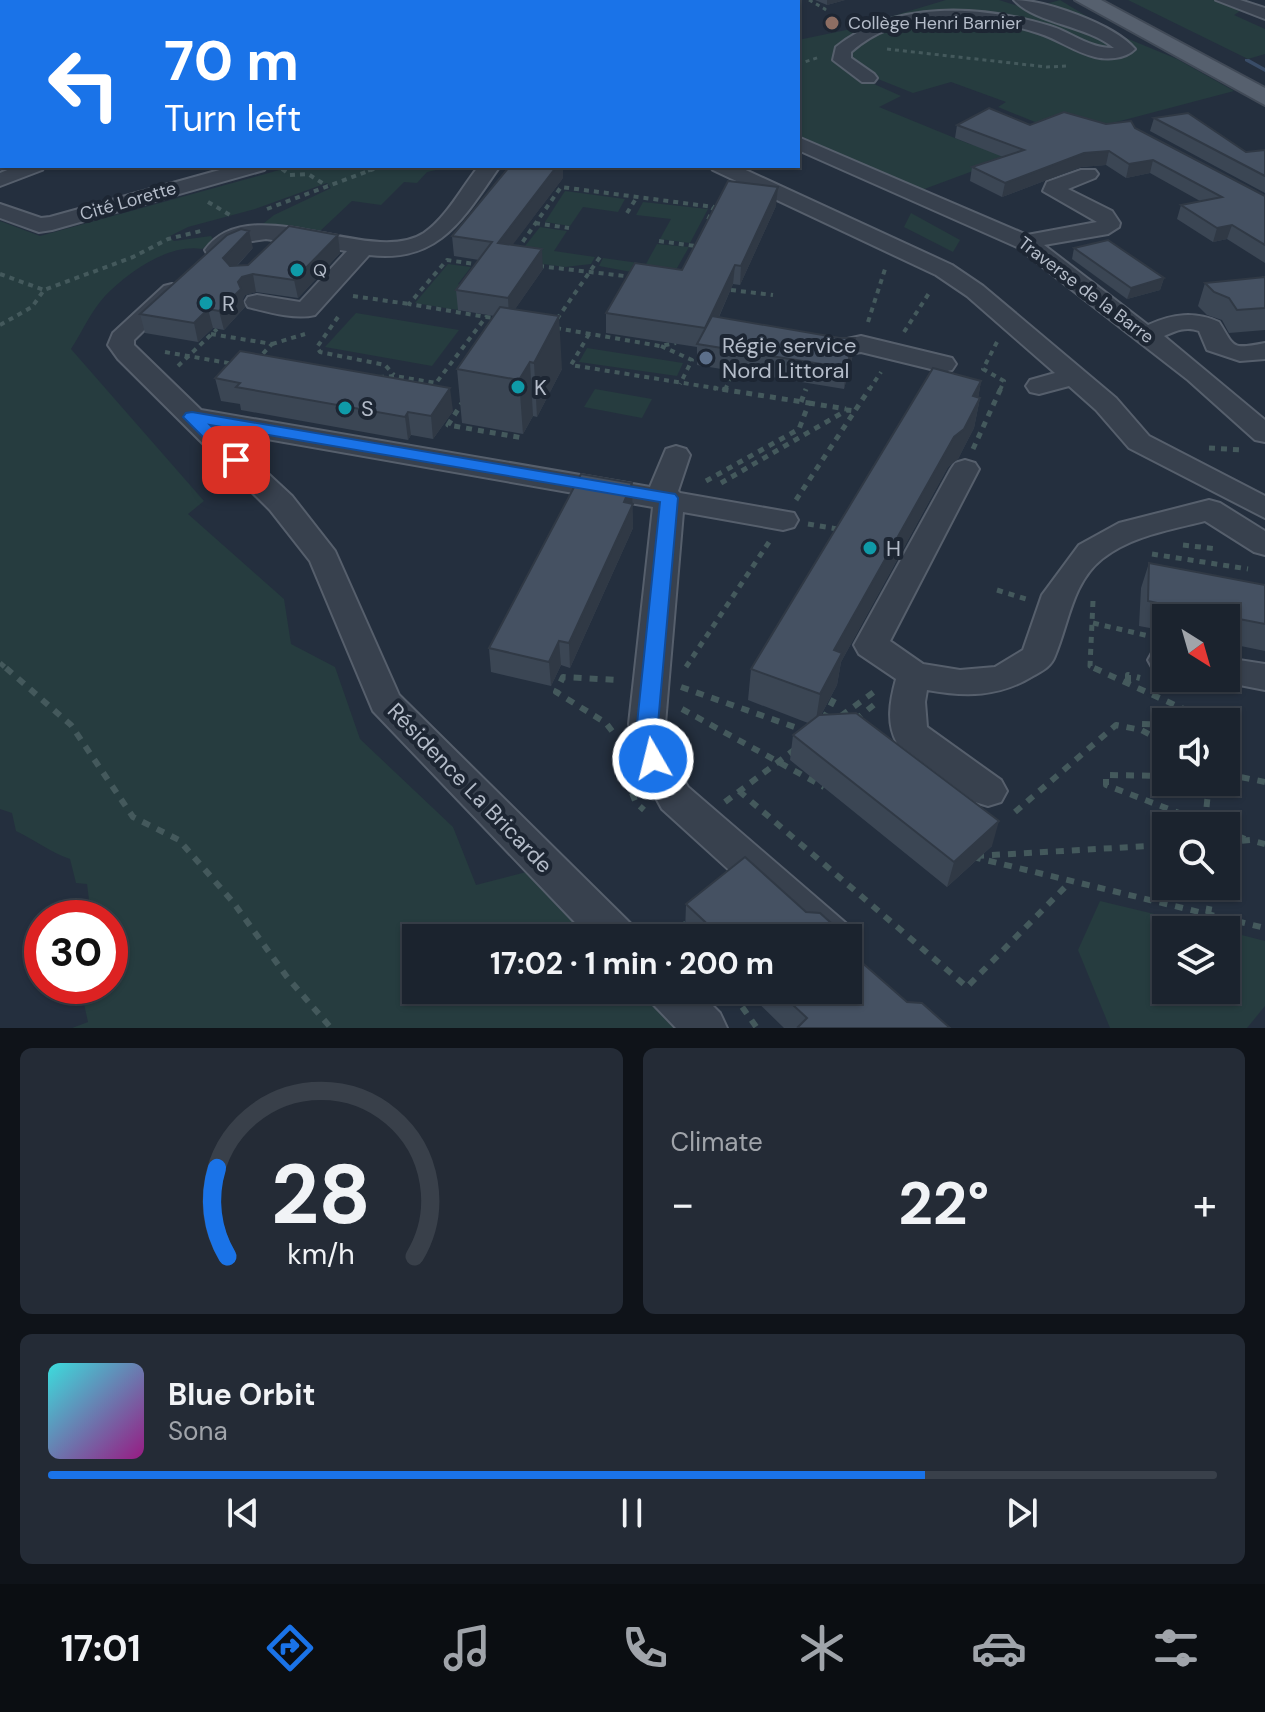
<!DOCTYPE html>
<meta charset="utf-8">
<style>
body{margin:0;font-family:"DM Sans",sans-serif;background:#242b36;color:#f1f3f6;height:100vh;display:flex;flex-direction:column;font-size:30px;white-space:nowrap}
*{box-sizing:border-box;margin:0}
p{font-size:26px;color:#a0a4aa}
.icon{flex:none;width:44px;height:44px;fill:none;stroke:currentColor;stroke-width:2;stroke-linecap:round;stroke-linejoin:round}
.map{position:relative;height:1028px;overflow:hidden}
.panel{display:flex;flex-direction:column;gap:20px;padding:20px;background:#0f1319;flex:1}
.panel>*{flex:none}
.hud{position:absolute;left:0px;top:0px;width:800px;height:168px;box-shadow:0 2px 6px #0004,0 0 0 2px #39404a;background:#1a73e8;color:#fff;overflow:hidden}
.needle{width:52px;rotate:143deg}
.fabs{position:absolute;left:1152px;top:604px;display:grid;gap:16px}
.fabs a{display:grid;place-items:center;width:88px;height:88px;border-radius:0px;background:#1b232e;box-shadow:0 2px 6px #0004,0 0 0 2px #39404a;font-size:40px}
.speed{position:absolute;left:24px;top:900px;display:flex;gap:16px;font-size:40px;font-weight:700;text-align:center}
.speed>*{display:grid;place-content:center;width:104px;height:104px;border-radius:50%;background:#1b232e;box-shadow:0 2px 6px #0004,0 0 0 2px #39404a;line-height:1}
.speed .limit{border:12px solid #d22;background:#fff;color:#111}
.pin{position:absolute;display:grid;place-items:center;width:68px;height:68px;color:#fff;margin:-34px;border-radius:16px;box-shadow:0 4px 12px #0006}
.me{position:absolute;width:88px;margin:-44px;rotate:352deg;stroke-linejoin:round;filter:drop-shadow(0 0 6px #0008)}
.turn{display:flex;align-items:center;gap:28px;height:168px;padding:0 32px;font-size:36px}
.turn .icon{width:104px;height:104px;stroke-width:2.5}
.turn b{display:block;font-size:56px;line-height:68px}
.big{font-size:60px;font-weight:700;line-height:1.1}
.panel .tile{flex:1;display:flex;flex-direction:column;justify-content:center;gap:12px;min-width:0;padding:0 28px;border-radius:12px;background:#242b36}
.panel .dial{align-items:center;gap:0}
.dial svg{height:208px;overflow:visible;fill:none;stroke:#39404a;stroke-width:7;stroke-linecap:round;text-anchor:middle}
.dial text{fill:#f1f3f6;stroke:none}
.song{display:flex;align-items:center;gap:24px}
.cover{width:96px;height:96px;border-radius:12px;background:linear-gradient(135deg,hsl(180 70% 55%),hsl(310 70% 35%))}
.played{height:8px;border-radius:4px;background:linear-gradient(90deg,#1a73e8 75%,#39404a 75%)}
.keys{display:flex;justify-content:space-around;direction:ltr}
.heat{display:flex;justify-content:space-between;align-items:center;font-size:44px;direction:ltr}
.panel .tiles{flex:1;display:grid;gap:20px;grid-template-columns:1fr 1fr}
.tile:last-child{grid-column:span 2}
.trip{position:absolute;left:402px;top:924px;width:460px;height:80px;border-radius:0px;background:#1b232e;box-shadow:0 2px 6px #0004,0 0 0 2px #39404a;font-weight:700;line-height:80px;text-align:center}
.tabs{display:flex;height:128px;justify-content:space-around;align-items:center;background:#0b0e12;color:#a0a4aa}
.tabs .icon{width:56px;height:56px}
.tabs .active{color:#1a73e8}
.tabs b{font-size:36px;color:#f1f3f6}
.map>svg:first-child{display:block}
.green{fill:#263c3f}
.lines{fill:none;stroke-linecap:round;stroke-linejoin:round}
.stream{fill:#394c67;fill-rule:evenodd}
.minor-casing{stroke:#565f6c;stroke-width:4}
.major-casing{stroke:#414a57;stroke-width:4}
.path-far3{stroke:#44595c;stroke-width:3;stroke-dasharray:4 4;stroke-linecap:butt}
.path-far2{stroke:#44595c;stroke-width:4;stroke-dasharray:5 5;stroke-linecap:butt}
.path-far1{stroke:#44595c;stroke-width:5;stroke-dasharray:6 6;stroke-linecap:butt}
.path{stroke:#44595c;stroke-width:6;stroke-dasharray:8 8;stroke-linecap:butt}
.minor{fill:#38414e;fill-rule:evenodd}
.major{fill:#56606e;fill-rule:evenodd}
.wall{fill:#3b4654}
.shaded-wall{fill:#303945}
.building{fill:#455162;stroke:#303945;stroke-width:2}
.route{fill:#1a73e8;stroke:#114b97;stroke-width:2}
.education-dot{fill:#8d6e63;stroke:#1d2633;stroke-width:3}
.culture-dot{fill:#0f9aa8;stroke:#1d2633;stroke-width:3}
.service-dot{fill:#5c6f8a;stroke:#1d2633;stroke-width:3}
.labels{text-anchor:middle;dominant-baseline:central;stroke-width:8;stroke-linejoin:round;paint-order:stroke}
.far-poi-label{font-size:18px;fill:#b4bcc9;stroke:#1d2633;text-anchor:start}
.far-street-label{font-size:18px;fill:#b4bcc9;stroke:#1d2633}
.poi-label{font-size:22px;fill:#b4bcc9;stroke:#1d2633;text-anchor:start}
.street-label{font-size:22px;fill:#b4bcc9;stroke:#1d2633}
</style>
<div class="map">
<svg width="1265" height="1028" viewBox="0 0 1265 1028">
<rect width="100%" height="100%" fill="#242f3e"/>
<g class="green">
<polygon points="946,0 999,0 1028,9 1060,0 1114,33 1177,59 1234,91 1109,124 1052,129 998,107 1006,102 951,82 913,93 873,77 865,80 901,96 879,107 967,143 980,147 1043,145 919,191 798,139 798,40 846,30"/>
<polygon points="1128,0 1216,0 1243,9 1234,15 1265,29 1265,54 1248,59"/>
<path d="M 294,166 L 454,166 L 427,172 L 417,183 L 404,182 L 381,205 L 352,201 L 318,233 L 259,227 L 274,215 L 331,188 L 327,183 L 255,209 L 188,227 L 168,237 L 174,241 L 211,236 L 214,241 L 202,249 C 169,243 127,273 105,296 C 91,311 82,332 71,349 L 204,501 L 188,514 L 284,599 L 291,644 L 335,667 L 360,739 L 453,827 L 476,885 L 530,871 L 594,938 L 416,938 L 416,990 L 644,990 L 680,1028 L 72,1028 L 88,1022 L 80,986 L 110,986 L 110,918 L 66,918 L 90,908 L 87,884 L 76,883 L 70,859 C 50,852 35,840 16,831 L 12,813 L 0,809 L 0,221 L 40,236 Z"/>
<polygon points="565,191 625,199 618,212 583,207 570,226 545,222"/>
<polygon points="643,202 708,209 690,243 660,239 671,219 636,215"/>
<polygon points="911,213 960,240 953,252 904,227"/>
<polygon points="540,227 567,231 554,251 595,257 591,264 565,267 514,260"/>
<polygon points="657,244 689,247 673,275 642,274 599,266 603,258 646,264"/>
<polygon points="448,264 471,267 458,284 475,287 458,310 415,303"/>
<polygon points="356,313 459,330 432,366 325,347"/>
<polygon points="587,348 683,363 677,376 579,362"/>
<polygon points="595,389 652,399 642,418 584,407"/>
<polygon points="1100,901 1221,930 1166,930 1166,990 1226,990 1226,931 1265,941 1265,1006 1247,1028 1110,1028 1078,950"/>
</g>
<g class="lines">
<polygon class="stream" points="1245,59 1249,59 1265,68 1265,72 1245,61"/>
<defs>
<g id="minor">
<polygon points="96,0 119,0 120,2 97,2"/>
<polygon points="140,0 157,0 158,2 141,2"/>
<polygon points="171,0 194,0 170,2"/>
<polygon points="253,0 273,0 274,2 254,2"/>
<polygon points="339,0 356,0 338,2"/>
<polygon points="464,0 484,0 463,2"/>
<polygon points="516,0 537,0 515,2"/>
<polygon points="652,0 669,0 670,2 653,2"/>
<path d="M 1014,0 C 1045,0 1114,24 1135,49 C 1125,59 1108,60 1095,57 C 1074,52 1058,39 1038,33 C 979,14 901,7 851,52 L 851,58 L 874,74 L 877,78 L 874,82 L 862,82 L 833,60 L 836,47 C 894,0 981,5 1050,26 C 1071,32 1090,49 1114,48 C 1086,25 1036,24 1014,0 Z"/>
<polygon points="1216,0 1240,0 1265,8 1265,19"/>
<polygon points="2,122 2,134 0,135 0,123"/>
<path d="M 798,137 L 1027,235 L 1097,222 L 1043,191 L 1047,182 L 1081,170 L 1095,170 L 1098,174 L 1095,178 L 1068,189 L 1112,211 L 1120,223 L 1119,227 L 1108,234 L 1044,245 L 1148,325 C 1173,314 1194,311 1219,322 C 1235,347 1230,350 1265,343 L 1265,359 L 1240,361 L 1207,350 L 1199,331 C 1186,326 1175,331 1164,336 L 1265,420 L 1265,442 L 1255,440 L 1188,380 L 1017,247 L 798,150 Z"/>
<polygon points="17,166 45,166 42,170 0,186 0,173"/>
<polygon points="234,166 267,166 264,170 52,230 39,232 0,218 0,204 41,218 50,217"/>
<path d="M 479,166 L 500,166 C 464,217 440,264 369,255 L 315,315 C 295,320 268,312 248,307 L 245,302 L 248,297 L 257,295 L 300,302 L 347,251 L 266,239 L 246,242 L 216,257 L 208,255 L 205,250 C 250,187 371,268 424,233 C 447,217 462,187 479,166 Z"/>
<polygon points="710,166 737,166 952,265 983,286 1116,398 1149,436 1265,496 1265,518 1129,448 1096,410 1069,386 1039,394 1030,392 1026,386 1030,380 1055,373 967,296 936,275 713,170"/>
<polygon points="172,284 180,286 184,291 134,340 134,345 201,410 650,487 666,449 676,446 686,449 690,455 678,491 680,493 794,513 798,520 794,527 783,530 683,512 665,724 671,758 688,787 848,925 854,938 848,950 848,938 804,938 662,809 635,759 629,724 653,507 222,431 292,496 335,551 399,695 632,925 638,938 590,938 373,711 310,561 270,510 118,359 108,345 113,333 164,286"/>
<polygon points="861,336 952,358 956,364 952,370 943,372 861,352 838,356 829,353 825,348 829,343"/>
<path d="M 965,460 L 975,463 L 979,469 L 890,641 L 923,664 L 960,670 L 995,667 L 1023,650 L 1042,595 L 1079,545 L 1119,523 L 1209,500 L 1220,503 L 1265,531 L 1265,555 L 1254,552 L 1205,521 C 1170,530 1131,536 1102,559 C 1072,583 1069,623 1055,656 C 1051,667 1042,671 1033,676 C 999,697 966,697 927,690 L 925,702 L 927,727 L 1001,780 L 1007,791 L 1001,802 L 988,806 L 975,802 L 897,743 C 886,723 890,701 896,679 L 859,654 L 854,645 L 951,469 L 955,463 Z"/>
<polygon points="1165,648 1166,648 1166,672 1153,669 1148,660 1153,651"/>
<polygon points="1226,658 1265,664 1265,690 1214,680 1226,678"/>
<polygon points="647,990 697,990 720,1013 727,1028 676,1028 653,1004"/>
</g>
<polygon id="major" points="1075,0 1101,0 1265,88 1265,105"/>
</defs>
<use href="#minor" class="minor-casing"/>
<use href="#major" class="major-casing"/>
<g class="path-far3">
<polyline points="809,0 825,9 822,13"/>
<polyline points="887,49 1047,67 1068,66"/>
<polyline points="798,64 820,57"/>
<polyline points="285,171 280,168 288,166"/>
<polyline points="368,171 383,166"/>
</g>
<g class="path-far2">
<polyline points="282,169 290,175 308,174 327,186"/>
<polyline points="208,202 230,215"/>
<polyline points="267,209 374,169"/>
<polyline points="627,213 637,197"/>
<polyline points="535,223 569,228"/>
<polyline points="659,241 695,246"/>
<polyline points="517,250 561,187 714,207 707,222"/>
<polyline points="481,265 447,260 409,304 486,317"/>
<polyline points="539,266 633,277"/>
<polyline points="0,274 44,290"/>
<polyline points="731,290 773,295"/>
<polyline points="353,296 409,304"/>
<polyline points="338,317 317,347 320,352 385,365 394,375"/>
<polyline points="557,319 600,257"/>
<polyline points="868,322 886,266"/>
<polyline points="0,325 32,307 44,290 133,257 168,239 201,231"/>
<polyline points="556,328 660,346 676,343"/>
<polyline points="904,332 931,290"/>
<polyline points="211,334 272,344 257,360"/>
<polyline points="589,334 571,365 727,390"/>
<polyline points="997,342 983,369 1004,381 1000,390"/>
<polyline points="272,344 305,334"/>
<polyline points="661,346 692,360 680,384"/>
<polyline points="165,352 234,364"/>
<polyline points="178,366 217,329"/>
<polyline points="379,377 395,376 436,383 486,317 496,318"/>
<polyline points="725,390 731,376"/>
<polyline points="869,390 881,372"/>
</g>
<g class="path-far1">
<polyline points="724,391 725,388"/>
<polyline points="464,400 448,425 523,438"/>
<polyline points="801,402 806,389"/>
<polyline points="809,403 846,409"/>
<polyline points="1209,448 1243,450"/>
<polyline points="973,449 1001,388"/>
<polyline points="706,481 799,429 809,403 714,388"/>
<polyline points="721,483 847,410 855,411"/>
<polyline points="796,500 870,388"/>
<polyline points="808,524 837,529"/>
<polyline points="1183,545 1217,549"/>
<polyline points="1152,554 1248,569"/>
<polyline points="997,590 1026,599"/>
<polyline points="1093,601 1090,666 1099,670"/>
<polyline points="1093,623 1149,636"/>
<polyline points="0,663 8,670"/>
<polyline points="686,667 769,542"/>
</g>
<g class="path">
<polyline points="6,668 71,725 133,817 179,840 233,902 287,977 331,1028"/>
<polyline points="1094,668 1212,722"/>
<polyline points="1128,682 1128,675 1140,678"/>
<polyline points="1174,685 1203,691"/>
<polyline points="681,687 803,730"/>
<polyline points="682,709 824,787"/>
<polyline points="841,716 878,689"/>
<polyline points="823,720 835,697 832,696"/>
<polyline points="855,720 875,704"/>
<polyline points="1166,725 1141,724 1141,730 1166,743"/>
<polyline points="612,731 606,723 556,692 563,677 617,680"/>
<polyline points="1226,774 1265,782"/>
<polyline points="1166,776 1106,775 1106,785 1213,826"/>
<polyline points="626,778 636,803 644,810"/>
<polyline points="739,791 967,987 1071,881"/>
<polyline points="725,802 794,750"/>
<polyline points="1015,812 1116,725 1141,730"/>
<polyline points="1205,823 1209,782"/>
<polyline points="1226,831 1245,839"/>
<polyline points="1226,842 1250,840 1265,844"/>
<polyline points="976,856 1166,845"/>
<polyline points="973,857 1265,928"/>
<polyline points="1208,914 1213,886"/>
<polyline points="667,938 688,922"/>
<polyline points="733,994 757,1028"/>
</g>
<use href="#minor" class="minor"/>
<use href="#major" class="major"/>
</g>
<g class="wall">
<polygon points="815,0 845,0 827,5"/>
<polygon points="1154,118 1246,152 1265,150 1265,193 1150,131"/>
<polygon points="1106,124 1135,128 1265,196 1265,263 1227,239 1213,242 1177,219 1181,205 1200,201 1150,173 1126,178 1106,165 1081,167 1002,197 970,181 972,167 1003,157 955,138 957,125"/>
<polygon points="563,178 512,245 543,269 515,309 562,369 537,417 533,416 523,434 462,423 457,369 494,316 458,310 456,290 479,260 454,256 452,236"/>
<polygon points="776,206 740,285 733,284 719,317 840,338 855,338 852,359 844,389 697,365 697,347 606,333 606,313 682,270"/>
<polygon points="338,235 340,253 298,298 256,292 245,295 243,299 245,307 224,330 213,328 198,342 145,333 140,314 253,248 237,266 248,265"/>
<polygon points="1074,248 1164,278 1160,290 1127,299 1072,259"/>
<polygon points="1262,276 1265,276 1265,330 1229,333 1222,320 1207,315 1198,306 1205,283 1261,278"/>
<polygon points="215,378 453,411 433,439 411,435 408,440 241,410 240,404 221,401"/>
<polygon points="981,381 978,398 980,398 974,428 958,459 948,467 841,662 837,685 821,715 992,846 947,887 790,760 793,735 808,723 748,700 751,669"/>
<polygon points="632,504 633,528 570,668 561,665 551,686 491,672 489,648"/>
<polygon points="1149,563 1265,585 1265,651 1226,643 1226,618 1166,618 1166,631 1139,626 1141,588"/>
<polygon points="745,857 806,912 820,913 850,940 851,953 907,1002 922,1003 950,1028 784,1028 745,990 848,990 848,938 691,938 685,932 686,904"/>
</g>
<g class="shaded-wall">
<polygon points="827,0 845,0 827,5"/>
<polygon points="1109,151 1106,165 1081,167 1002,197 1005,183 1084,153"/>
<polygon points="1153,160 1150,173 1126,178 1129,164"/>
<polygon points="557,166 563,166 563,178 499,263 498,243"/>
<polygon points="778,187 776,206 740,285 741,266"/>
<polygon points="1232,225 1227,239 1213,242 1217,228"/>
<polygon points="249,231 253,248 227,276 223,258"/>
<polygon points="338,235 340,253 298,298 294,280"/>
<polygon points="542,249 543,269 509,318 508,298"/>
<polygon points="735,265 733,284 706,346 705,328"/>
<polygon points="253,274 256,292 245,295 243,299 245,307 224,330 219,311 242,277"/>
<polygon points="1164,278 1160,290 1127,299 1131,288"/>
<polygon points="208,309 213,328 198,342 194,323"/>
<polygon points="559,316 562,369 537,417 534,363"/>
<polygon points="855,338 852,359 844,389 846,368"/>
<polygon points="530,362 533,416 523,434 519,380"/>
<polygon points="981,381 977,405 980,398 974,428 958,459 948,467 841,662 837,685 815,726 820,694 834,650"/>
<polygon points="450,388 453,411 433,439 431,416"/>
<polygon points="408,412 411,435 408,440 405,417"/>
<polygon points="632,483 633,528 570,668 569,643"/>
<polygon points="559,641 561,665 551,686 549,662"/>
<polygon points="999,821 992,846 947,887 954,862"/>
</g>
<g class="building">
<polygon points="989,108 1030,125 1064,112 1106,124 1131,121 1135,128 1265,196 1265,245 1232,225 1217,228 1181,205 1222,197 1153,160 1129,164 1109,151 1084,153 1005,183 972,167 1024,150 957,125"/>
<polygon points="1188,113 1246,152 1265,150 1265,176 1154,118"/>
<polygon points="510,166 557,166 498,243 542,249 508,298 456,290 492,242 452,236"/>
<polygon points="728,181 778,187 741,266 735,265 705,328 606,313 635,263 682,270"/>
<polygon points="289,226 338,235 294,280 253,274 242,277 238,282 241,289 219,311 208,309 194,323 140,314 227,235 241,229 249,231 223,258 230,266 248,265"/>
<polygon points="1108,240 1164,278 1131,288 1074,248"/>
<polygon points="1265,277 1265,308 1237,310 1229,298 1214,292 1205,283"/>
<polygon points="500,307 559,316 534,363 530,362 519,380 457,369"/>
<polygon points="712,316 840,338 855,338 846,368 697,344"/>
<polygon points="240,351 450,388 431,416 408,412 405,417 236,387 240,383 215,378"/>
<polygon points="933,368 981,381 973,396 980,398 964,429 954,437 834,650 842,653 820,694 751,669"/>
<polygon points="581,474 632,483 624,502 633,504 569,643 559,641 549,662 489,648"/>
<polygon points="1149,563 1265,585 1265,624 1208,613 1208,618 1200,618 1176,613 1176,607 1148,601"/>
<polygon points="856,713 999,821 954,862 793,735 819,715"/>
<polygon points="745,857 806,912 820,913 850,940 851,953 907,1002 922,1003 950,1028 800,1028 798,1027 807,1018 777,990 848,990 848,938 711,938 717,933 686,904"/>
</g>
<polygon class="route" points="192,412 675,494 678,498 658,724 664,759 661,765 653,768 645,765 637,724 660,502 210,425 245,460 236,465 230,464 183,417 186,413"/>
<circle class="education-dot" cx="832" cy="23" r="8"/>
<g class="culture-dot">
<circle cx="297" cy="270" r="8"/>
<circle cx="206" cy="303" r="8"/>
<circle cx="518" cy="387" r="8"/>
<circle cx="345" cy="408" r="8"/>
<circle cx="870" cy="548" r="8"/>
</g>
<circle class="service-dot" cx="706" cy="358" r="8"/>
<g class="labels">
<g class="far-poi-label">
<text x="848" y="23">Collège Henri Barnier</text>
<text x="313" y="270">Q</text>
</g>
<g class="far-street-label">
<text transform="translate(128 201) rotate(-16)">Cité Lorette</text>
<text transform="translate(1086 290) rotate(37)">Traverse de la Barre</text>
</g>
<g class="poi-label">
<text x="222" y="303">R</text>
<text x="722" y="345">Régie service<tspan x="722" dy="25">Nord Littoral</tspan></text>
<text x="534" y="387">K</text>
<text x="361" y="408">S</text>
<text x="886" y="548">H</text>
</g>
<g class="street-label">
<text transform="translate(470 788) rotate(46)">Résidence La Bricarde</text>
</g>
</g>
</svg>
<div class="fabs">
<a><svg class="needle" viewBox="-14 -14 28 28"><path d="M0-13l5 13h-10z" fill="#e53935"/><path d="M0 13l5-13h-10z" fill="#a0a4aa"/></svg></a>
<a><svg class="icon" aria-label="sound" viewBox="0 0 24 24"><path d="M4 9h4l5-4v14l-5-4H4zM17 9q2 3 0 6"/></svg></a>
<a><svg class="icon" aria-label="search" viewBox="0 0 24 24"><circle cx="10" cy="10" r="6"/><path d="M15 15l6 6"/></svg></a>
<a><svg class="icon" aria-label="layers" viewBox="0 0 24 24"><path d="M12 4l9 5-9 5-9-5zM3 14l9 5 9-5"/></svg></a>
</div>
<div class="speed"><div class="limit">30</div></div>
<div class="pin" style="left:236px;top:460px;background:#d93025"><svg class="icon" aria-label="arrive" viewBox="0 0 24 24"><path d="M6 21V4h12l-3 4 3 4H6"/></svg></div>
<svg class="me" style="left:653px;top:759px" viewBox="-20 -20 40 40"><circle r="17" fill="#1a73e8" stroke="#fff" stroke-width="3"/><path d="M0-11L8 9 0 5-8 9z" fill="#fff"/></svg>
<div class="trip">17:02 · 1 min · 200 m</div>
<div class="hud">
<div class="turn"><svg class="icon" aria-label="left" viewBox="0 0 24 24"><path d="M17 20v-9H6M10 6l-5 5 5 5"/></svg><div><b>70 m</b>Turn left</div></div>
</div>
</div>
<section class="panel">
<div class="tiles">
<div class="tile dial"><svg viewBox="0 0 100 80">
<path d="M14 69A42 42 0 1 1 86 69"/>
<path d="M14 69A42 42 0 0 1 10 35" stroke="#1a73e8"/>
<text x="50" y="56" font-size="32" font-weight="700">28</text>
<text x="50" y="72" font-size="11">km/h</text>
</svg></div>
<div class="tile"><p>Climate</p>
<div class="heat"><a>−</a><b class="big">22°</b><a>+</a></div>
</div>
<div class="tile">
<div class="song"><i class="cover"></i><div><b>Blue Orbit</b><p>Sona</p></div></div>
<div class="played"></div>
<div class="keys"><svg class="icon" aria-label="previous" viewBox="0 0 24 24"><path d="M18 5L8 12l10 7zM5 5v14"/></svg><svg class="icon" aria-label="pause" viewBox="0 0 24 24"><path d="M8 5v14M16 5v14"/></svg><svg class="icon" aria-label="next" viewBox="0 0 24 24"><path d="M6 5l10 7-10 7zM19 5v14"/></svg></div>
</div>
</div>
</section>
<nav class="tabs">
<b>17:01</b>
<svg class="icon active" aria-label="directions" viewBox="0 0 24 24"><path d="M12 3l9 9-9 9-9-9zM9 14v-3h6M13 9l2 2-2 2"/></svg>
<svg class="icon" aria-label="music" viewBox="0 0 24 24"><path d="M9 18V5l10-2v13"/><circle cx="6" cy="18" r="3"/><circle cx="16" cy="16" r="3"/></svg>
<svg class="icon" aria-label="phone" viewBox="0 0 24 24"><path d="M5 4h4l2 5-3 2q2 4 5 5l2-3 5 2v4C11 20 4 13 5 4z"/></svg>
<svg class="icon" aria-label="climate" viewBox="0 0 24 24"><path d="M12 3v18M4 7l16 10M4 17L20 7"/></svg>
<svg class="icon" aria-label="car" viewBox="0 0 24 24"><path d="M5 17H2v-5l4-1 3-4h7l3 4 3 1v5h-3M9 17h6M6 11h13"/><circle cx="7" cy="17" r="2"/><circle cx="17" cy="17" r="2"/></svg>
<svg class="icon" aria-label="filters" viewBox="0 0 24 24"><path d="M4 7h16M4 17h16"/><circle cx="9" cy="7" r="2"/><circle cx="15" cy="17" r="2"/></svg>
</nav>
